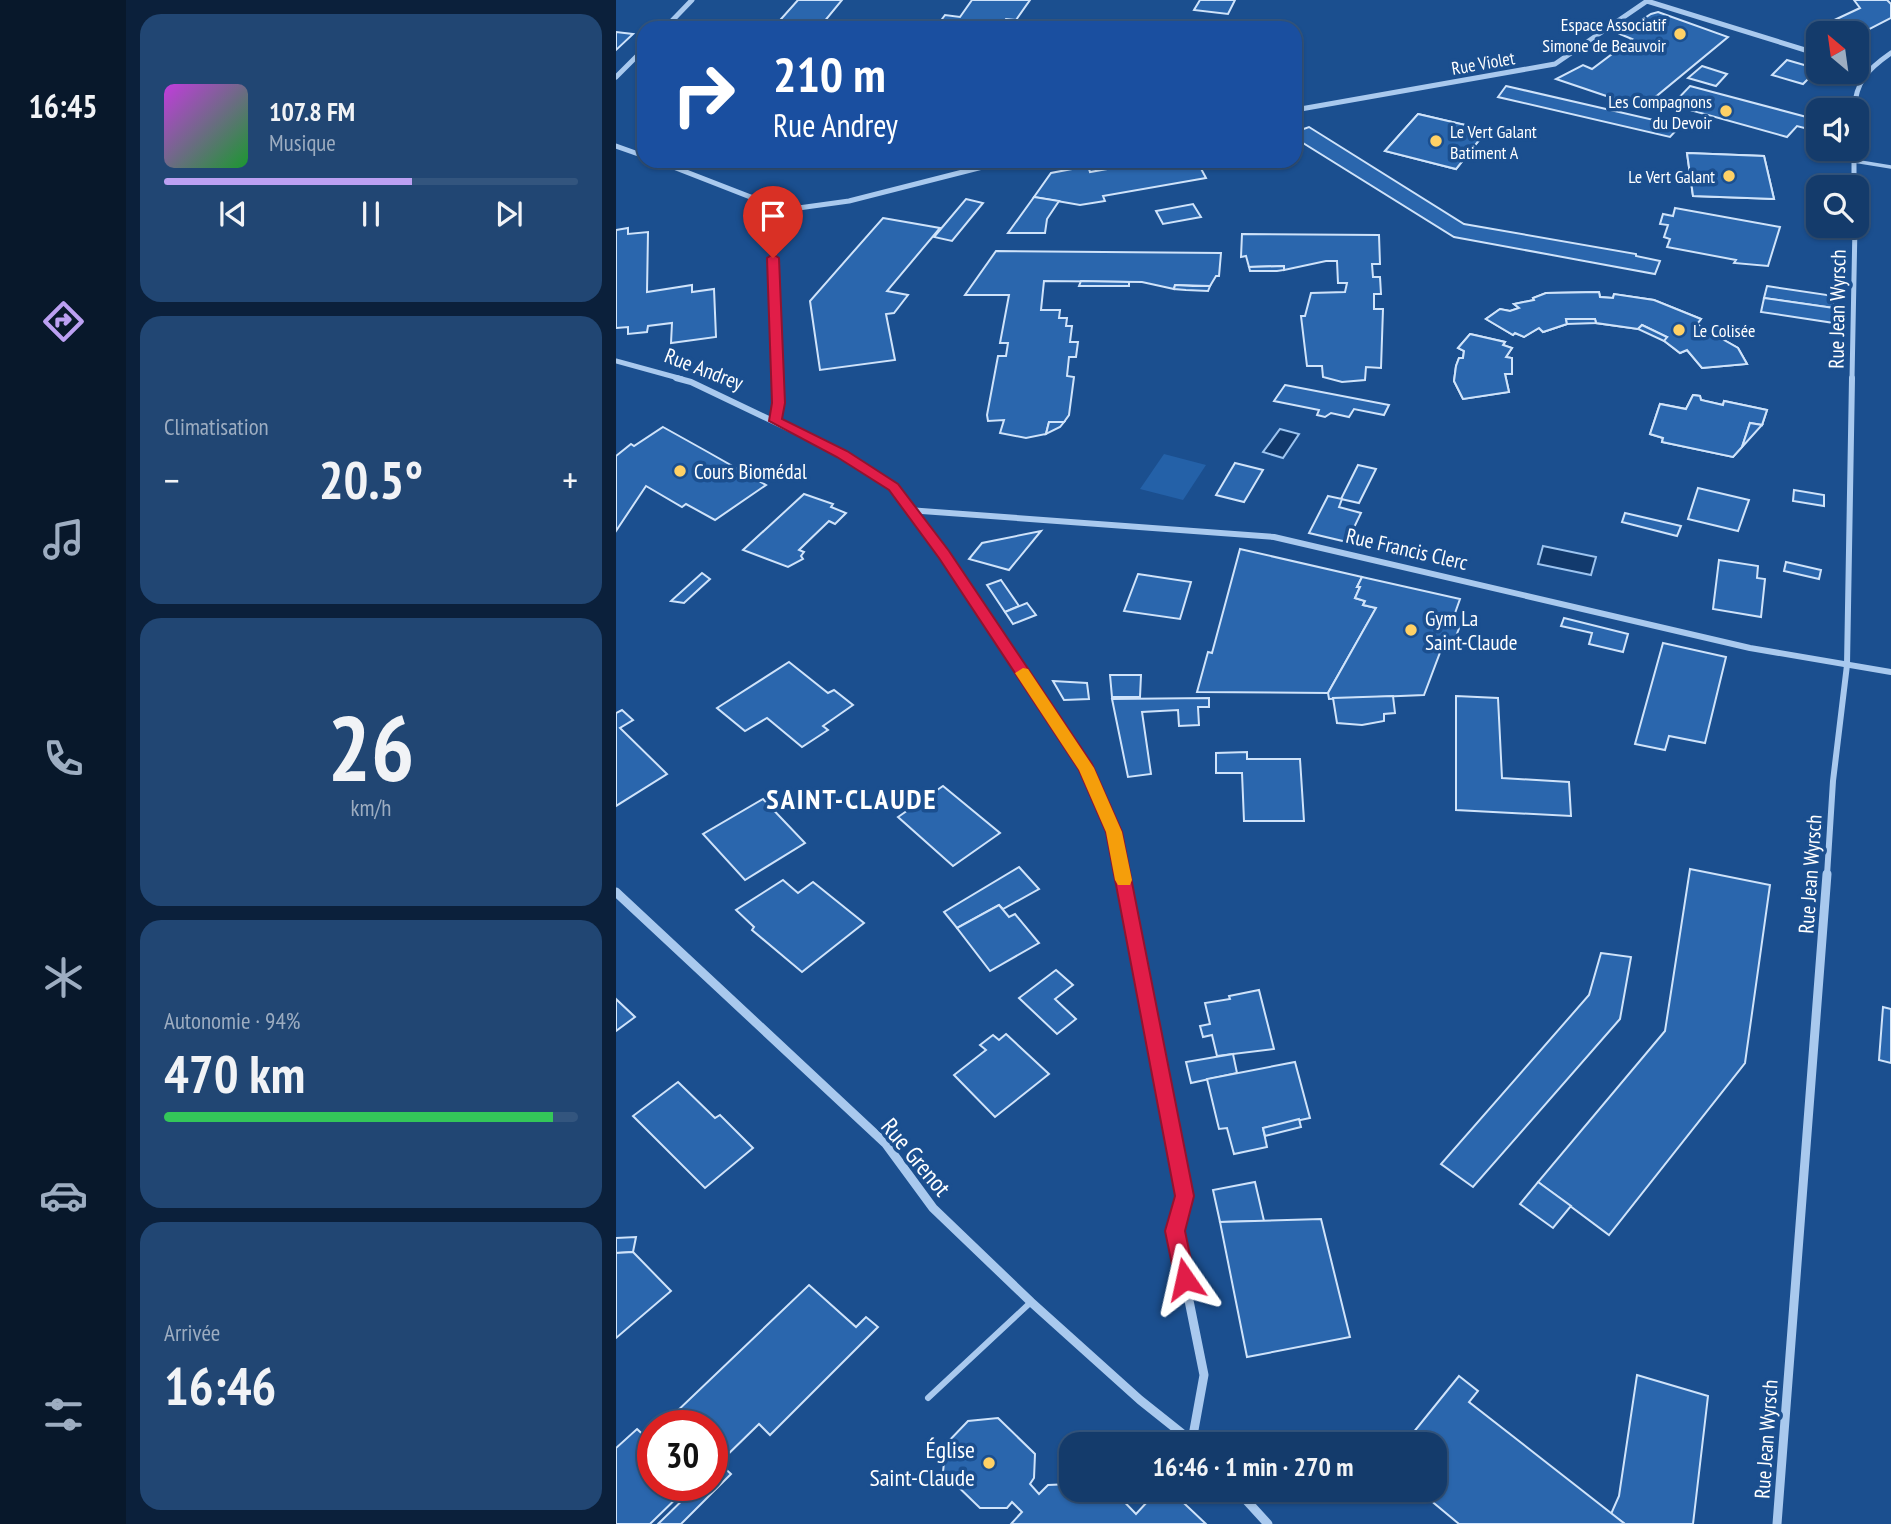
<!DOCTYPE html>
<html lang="fr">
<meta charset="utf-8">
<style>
body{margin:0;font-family:"PT Sans Narrow",sans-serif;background:#214673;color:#f1f3f6;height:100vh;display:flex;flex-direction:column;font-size:26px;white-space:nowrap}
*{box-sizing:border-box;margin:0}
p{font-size:23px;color:#9dadc1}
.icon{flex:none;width:38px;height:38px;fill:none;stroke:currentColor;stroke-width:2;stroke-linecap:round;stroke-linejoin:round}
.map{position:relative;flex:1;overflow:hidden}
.side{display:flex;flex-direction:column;gap:14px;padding:14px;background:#0b203b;width:490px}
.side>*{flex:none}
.top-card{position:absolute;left:21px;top:21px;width:665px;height:147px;border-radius:21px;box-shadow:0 2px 5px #0004,0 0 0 2px #33557e;background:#1a4fa0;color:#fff;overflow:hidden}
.needle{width:46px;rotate:331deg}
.tools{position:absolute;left:1190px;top:21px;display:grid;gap:14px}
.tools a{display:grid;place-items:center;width:63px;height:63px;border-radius:14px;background:#143b6b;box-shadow:0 2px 5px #0004,0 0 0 2px #33557e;font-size:35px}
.speed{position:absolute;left:21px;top:1410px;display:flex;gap:14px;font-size:35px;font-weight:700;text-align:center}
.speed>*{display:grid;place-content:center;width:91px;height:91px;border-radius:50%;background:#143b6b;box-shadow:0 2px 5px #0004,0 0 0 2px #33557e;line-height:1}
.speed .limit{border:10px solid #d22;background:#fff;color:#111}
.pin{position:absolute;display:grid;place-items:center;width:60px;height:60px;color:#fff;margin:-72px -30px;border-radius:50% 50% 50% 0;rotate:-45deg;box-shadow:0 0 7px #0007}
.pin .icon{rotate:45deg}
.me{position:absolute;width:77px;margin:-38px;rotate:349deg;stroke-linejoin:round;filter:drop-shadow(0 0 5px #0008)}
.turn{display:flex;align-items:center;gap:24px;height:147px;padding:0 21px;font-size:32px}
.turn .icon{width:91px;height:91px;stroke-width:2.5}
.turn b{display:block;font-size:49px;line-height:60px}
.big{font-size:52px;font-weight:700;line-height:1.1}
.side .tile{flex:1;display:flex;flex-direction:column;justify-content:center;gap:10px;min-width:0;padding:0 24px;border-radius:21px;background:#214673}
.side .dial{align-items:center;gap:0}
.dial b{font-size:91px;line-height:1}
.song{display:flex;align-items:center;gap:21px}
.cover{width:84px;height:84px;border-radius:10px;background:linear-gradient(135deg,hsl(290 70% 55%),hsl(130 70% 35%))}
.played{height:7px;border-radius:4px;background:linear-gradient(90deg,#bca0f2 60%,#33557e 60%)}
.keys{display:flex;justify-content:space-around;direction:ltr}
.heat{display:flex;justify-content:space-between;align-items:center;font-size:38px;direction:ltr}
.charge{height:10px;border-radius:5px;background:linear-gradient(90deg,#34c759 94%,#33557e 0)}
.trip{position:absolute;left:443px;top:1432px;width:388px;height:70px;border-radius:21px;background:#143b6b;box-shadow:0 2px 5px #0004,0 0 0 2px #33557e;font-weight:700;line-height:70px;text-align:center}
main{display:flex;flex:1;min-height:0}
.tabs{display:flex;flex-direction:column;width:126px;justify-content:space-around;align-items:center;background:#08182b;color:#9dadc1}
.tabs .icon{width:49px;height:49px}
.tabs .active{color:#bca0f2}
.tabs b{font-size:32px;color:#f1f3f6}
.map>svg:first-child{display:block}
.green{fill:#2461a8}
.water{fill:#123a6d;stroke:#9cc4f0;stroke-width:2}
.building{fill:#2a66ad;stroke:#cfe3fa;stroke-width:2}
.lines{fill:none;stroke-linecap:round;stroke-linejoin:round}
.service-far1{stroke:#a9c9ee;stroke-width:3.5}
.service{stroke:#a9c9ee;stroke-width:6}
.minor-far2{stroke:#a9c9ee;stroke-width:5}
.minor-far1{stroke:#a9c9ee;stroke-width:6}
.minor{stroke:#a9c9ee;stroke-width:9}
.route{fill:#e11d48;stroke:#92132f;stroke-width:2}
.slow{fill:#f59e0b}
.poi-dot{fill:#ffd166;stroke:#1b4f8f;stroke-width:2.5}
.labels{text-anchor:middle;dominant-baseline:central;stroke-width:7;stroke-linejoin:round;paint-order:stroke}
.far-poi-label{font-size:18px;fill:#fff;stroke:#1b4f8f;text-anchor:end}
.far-street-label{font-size:18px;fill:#fff;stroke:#1b4f8f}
.street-label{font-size:21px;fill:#fff;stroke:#1b4f8f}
.poi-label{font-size:21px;fill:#fff;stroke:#1b4f8f;text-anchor:start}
.near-street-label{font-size:24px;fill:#fff;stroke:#1b4f8f}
.near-poi-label{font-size:24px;fill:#fff;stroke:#1b4f8f;text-anchor:end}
.district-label{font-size:28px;font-weight:bold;letter-spacing:2px;fill:#fff;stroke:#1b4f8f}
</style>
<main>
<nav class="tabs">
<b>16:45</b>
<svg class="icon active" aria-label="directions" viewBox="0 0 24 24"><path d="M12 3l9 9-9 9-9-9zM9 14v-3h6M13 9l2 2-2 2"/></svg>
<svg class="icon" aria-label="music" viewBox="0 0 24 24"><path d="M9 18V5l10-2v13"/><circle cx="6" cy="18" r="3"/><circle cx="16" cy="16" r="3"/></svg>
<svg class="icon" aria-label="phone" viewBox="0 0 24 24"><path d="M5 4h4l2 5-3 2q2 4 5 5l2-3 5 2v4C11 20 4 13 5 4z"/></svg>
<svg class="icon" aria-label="climate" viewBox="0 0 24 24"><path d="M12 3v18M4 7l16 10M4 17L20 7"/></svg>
<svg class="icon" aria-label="car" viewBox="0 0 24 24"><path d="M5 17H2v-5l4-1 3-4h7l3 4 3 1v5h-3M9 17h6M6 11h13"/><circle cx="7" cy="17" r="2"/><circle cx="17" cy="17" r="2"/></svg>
<svg class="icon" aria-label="filters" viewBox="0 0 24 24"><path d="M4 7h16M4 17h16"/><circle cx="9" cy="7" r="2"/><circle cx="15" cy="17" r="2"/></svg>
</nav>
<section class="side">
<div class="tile">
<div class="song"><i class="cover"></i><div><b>107.8 FM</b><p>Musique</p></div></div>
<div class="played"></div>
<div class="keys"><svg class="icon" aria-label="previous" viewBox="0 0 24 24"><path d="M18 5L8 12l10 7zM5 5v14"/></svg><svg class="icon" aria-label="pause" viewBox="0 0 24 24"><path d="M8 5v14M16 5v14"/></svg><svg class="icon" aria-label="next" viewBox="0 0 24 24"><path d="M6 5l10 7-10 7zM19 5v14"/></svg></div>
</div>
<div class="tile"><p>Climatisation</p>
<div class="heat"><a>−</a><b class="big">20.5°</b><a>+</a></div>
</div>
<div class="tile dial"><b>26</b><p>km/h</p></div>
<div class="tile"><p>Autonomie · 94%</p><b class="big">470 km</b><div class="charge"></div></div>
<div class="tile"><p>Arrivée</p><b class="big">16:46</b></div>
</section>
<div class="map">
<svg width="1275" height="1524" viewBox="0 0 1275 1524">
<rect width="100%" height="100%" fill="#1b4f8f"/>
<polygon class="green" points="548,454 590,465 567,500 524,489"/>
<g class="water">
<polygon points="664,429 683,434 667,458 647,452"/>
<polygon points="927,546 980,557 975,575 922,564"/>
</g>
<g class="building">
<polygon points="182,0 226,0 203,28 157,28"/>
<polygon points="356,0 414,0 400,20 390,19 383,28 321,26 329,15 344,17"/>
<polygon points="584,0 619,0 612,14 578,10"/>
<polygon points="1238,0 1271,0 1275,4 1275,18 1242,35 1212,23 1244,8"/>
<polygon points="1042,12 1112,37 1026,108 940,79 967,65 976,69 1016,39 1004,34 1035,14"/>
<polygon points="0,32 17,34 0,50"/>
<polygon points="1171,60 1202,69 1187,84 1156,75"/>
<polygon points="1086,66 1111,74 1100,86 1072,78"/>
<polygon points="890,86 990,109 1064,126 1054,137 882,97"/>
<polygon points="1074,86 1202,120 1202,128 1200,131 1181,126 1171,137 1056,105"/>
<polygon points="802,114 871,130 840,169 769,151"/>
<polygon points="802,114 871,130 840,169 769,151"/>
<polygon points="693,127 848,224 1020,254 1020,256 1044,261 1039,274 838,237 679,138 679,132"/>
<polygon points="1071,153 1148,156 1158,199 1077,196"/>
<polygon points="1071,153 1148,156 1158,199 1077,196"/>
<polygon points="536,161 581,161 590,178 487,196 489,201 464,205 418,197 435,173 472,166 474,172"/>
<polygon points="418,197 443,201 431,219 429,233 392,233"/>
<polygon points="350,199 367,203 336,241 318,237"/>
<polygon points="577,204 585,217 547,224 540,211"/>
<polygon points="1059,208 1164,227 1152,266 1118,263 1120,260 1051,247 1054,239 1048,237 1052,225 1044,224 1047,214 1057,216"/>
<polygon points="267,218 324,228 271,291 292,295 278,313 270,314 279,360 204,370 194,301"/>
<polygon points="12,228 12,234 32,232 31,292 76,285 76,292 98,289 100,337 55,343 56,323 32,326 31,332 12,334 12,327 0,328 0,230"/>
<polygon points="626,234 763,235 764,264 756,264 757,277 764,277 765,294 758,294 758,309 767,309 765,368 750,367 749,380 726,382 707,377 706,366 691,366 685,316 689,316 695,293 729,292 731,283 722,283 721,261 710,261 668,270 668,266 633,267 630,256 625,257"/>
<polygon points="380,251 605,253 603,276 600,276 594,286 559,285 558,289 526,282 428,281 425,310 444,310 443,318 451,318 450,326 456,326 454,342 462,342 460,357 453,357 451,376 458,377 453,415 448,422 433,422 430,434 410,438 384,433 388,420 372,421 371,415 382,356 390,356 392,343 384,343 393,295 349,295"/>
<polygon points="668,266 668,270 661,271 634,271 633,267"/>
<polygon points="465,281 513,282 513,286 463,286"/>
<polygon points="559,285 577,286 594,286 592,291 570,290 558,289"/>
<polygon points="1151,286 1218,296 1218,308 1148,298"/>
<polygon points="983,292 984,297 997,298 998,294 1038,300 1085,319 1081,324 1089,330 1096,328 1103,333 1101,336 1122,348 1131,364 1086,368 1071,350 1064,353 1047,340 1051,337 1026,325 1022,329 980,323 979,319 950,319 951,324 927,332 923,328 908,337 899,333 897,335 870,319 884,309 894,311 903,308 898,304 918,300 917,298 930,293"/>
<polygon points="983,292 984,297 997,298 998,294 1038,300 1085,319 1081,324 1089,330 1096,328 1103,333 1101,336 1122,348 1131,364 1086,368 1071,350 1064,353 1047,340 1051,337 1026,325 1022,329 980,323 979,319 950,319 951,324 927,332 923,328 908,337 899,333 897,335 870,319 884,309 894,311 903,308 898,304 918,300 917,298 930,293"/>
<polygon points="1148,298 1218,308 1218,323 1145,312"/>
<polygon points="950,319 979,319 980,323 951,324"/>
<polygon points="1026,325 1051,337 1048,341 1022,329"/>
<polygon points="854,334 889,342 887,345 896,348 890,357 896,358 896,374 889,374 893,392 847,399 838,381 840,366 843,358 847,358 848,351 842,348"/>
<polygon points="854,334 889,342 887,345 896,348 890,357 896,358 896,374 889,374 893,392 847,399 838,381 840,366 843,358 847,358 848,351 842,348"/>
<polygon points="669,385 773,405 768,415 738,409 733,417 715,413 709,417 701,415 703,410 658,401"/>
<polygon points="1077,395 1084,396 1085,400 1107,405 1108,401 1151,410 1146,425 1134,423 1126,447 1117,457 1046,442 1047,438 1034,434 1044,404 1070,409"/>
<polygon points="1077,395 1084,396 1085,400 1107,405 1108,401 1151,410 1146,425 1134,423 1126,447 1117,457 1046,442 1047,438 1034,434 1044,404 1070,409"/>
<polygon points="433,422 448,422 444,427 430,434"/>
<polygon points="1134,423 1146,425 1126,447"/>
<polygon points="47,427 90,451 150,485 99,520 70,504 66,507 30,486 0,531 0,456 15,444 18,446"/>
<polygon points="619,463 647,470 628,502 600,495"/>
<polygon points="742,465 760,469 743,503 725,499"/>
<polygon points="1082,488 1133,500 1122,531 1072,519"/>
<polygon points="1178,490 1208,495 1208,506 1177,501"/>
<polygon points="188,494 217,504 215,507 230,513 219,524 213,521 183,550 188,552 185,556 187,559 172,567 127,550"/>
<polygon points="712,496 726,499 723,507 745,513 731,542 693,533"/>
<polygon points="1009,513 1065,526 1061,536 1006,522"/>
<polygon points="425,531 393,570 353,559 366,543"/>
<polygon points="624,549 746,577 741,587 744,587 739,598 749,601 747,605 760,608 712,693 581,692 592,652 596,653"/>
<polygon points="1103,560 1142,566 1141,578 1149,579 1145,617 1097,609"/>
<polygon points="1170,562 1205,570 1203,579 1168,571"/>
<polygon points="86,573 94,579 68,603 55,601"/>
<polygon points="522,574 575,582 564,619 508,611"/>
<polygon points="746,577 844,599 838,616 847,618 837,644 828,642 808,695 713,699 712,693 760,608 747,605 749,601 739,598 744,587 741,587"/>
<polygon points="385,580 403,606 389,612 371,585"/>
<polygon points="411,603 420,615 397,624 389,612"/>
<polygon points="948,618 1012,634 1007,652 973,644 976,633 945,626"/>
<polygon points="1047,643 1110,657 1089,743 1053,736 1049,750 1019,744"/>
<polygon points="173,662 212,693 218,690 237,705 207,726 212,730 186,747 151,718 129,731 101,708"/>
<polygon points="494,675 525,675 524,697 496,697"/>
<polygon points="437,681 471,683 473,699 448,700"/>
<polygon points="777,696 779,713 768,714 768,721 746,725 721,723 717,698"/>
<polygon points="840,696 882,698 886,778 953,782 955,816 840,810"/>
<polygon points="593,698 593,707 582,707 583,725 563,726 562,710 526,712 535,774 512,777 496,699"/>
<polygon points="6,710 17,720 4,728 51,774 0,806 0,713"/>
<polygon points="631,752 631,759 684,759 688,821 628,821 626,773 600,773 600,753"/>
<polygon points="327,786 384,833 337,866 282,817"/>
<polygon points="147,799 189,843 129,880 87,834"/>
<polygon points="403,867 423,889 387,909 383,905 341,928 328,912"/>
<polygon points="1074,869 1154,885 1129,1063 993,1235 922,1182 1049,1031"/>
<polygon points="167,880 182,893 197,882 248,923 186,972 136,930 138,927 120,910"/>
<polygon points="383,905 393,917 399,914 423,943 374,971 341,928"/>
<polygon points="985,953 1015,957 1004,1019 857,1187 825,1164 973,995"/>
<polygon points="440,970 457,985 439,999 460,1019 441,1034 403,998"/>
<polygon points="643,990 658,1049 601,1056 596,1035 587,1037 584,1026 594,1024 589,1003 614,999 613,996"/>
<polygon points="0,999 19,1017 0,1031"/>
<polygon points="1267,1007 1275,1009 1275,1063 1263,1060"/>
<polygon points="390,1034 433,1074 379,1117 338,1075 370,1050 364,1045 377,1035 383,1040"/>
<polygon points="617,1054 621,1073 575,1083 570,1062"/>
<polygon points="679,1062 694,1118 647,1128 651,1147 618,1154 611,1128 603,1129 591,1079"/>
<polygon points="62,1082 99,1118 104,1115 137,1148 89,1188 17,1116"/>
<polygon points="683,1119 685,1127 649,1136 647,1128"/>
<polygon points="639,1182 648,1221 604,1222 597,1190"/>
<polygon points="922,1182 955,1206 937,1228 904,1204"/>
<polygon points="705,1219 734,1337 631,1357 604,1222"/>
<polygon points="20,1237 17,1252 0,1253 0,1238"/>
<polygon points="17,1252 55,1291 0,1338 0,1253"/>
<polygon points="193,1285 240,1327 250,1317 262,1327 154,1435 143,1424 103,1463 96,1456 96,1426 66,1426 56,1416"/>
<polygon points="1021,1375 1092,1396 1077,1524 1009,1524 995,1514 1003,1496"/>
<polygon points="843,1376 862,1391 853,1402 1009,1524 843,1524 801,1489 819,1489 819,1444 788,1444"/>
<polygon points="382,1418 419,1454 418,1478 414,1484 423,1494 432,1485 455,1484 455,1489 496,1489 520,1514 543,1489 553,1489 590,1524 395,1524 406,1512 396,1502 391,1508 364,1508 327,1472 330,1444 352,1421"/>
<polygon points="21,1429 37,1444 37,1486 73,1486 34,1524 0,1524 0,1448"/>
<polygon points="103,1463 115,1474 65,1524 42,1524 81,1486 96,1486 96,1470"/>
</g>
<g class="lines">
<polyline class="service-far1" points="1238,161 1275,167"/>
<polyline class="service" points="312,1398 415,1302"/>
<g class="minor-far2">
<polyline points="49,28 76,0"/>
<polyline points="1241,64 1252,68"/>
<polyline points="0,77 28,49"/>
<polyline points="679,110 939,64 1031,1 1202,54"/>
<path d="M 1238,110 C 1240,81 1252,69 1275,53"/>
<polyline points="0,146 28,156"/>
<polyline points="1238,149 1238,187"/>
<polyline points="42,161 168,210 233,201 390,161"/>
<polyline points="0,361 66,379"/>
<polyline points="162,379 155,268 168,210"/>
<polyline points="1236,379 1239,226"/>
</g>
<g class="minor-far1">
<polyline points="60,378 75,382 226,454 277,487 328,555 470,768 498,832 506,875"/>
<polyline points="160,421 163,403 162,378"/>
<polyline points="292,510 658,537 1134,648 1275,672"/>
<polyline points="1211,875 1217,781 1231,665 1236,378"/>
</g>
<g class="minor">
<polyline points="506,874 568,1196 559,1231 588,1375 576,1441"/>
<polyline points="0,892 270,1144 317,1208 415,1302 524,1400 578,1443"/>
<polyline points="620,1489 652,1524"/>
<polyline points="1161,1524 1211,874"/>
</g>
</g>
<polygon class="route" points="157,254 163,258 169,403 166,419 231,451 282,484 333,551 476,764 506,832 578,1196 569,1231 579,1279 576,1286 569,1288 562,1286 559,1279 549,1231 559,1196 490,832 463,770 323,558 273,490 221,457 153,421 156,403 151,258"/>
<polygon class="slow" points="407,668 412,669 478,768 506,832 516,880 514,885 502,885 499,880 490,832 463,770 399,673"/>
<g class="poi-dot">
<circle cx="1064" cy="34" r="7"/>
<circle cx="1110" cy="111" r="7"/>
<circle cx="820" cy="141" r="7"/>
<circle cx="1113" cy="176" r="7"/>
<circle cx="1063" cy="330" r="7"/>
<circle cx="64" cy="471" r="7"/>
<circle cx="795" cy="630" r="7"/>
<circle cx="373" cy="1463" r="7"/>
</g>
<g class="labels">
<g class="far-poi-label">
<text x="1050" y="24">Espace Associatif<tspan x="1050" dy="21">Simone de Beauvoir</tspan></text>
<text x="1096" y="101">Les Compagnons<tspan x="1096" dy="21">du Devoir</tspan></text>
<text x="834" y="131" text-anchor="start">Le Vert Galant<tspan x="834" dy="21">Batiment A</tspan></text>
<text x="1099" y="176">Le Vert Galant</text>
<text x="1077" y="330" text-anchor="start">Le Colisée</text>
</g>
<g class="far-street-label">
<text transform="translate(867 63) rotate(-10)">Rue Violet</text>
</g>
<g class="street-label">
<text transform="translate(1221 309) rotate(-89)">Rue Jean Wyrsch</text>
<text transform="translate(88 369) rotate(21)">Rue Andrey</text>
<text transform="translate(791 549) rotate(13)">Rue Francis Clerc</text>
<text transform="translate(1194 874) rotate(-86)">Rue Jean Wyrsch</text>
<text transform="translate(1150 1439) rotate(-86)">Rue Jean Wyrsch</text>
</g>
<g class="poi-label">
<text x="78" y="471">Cours Biomédal</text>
<text x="809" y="618">Gym La<tspan x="809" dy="24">Saint-Claude</tspan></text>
</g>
<g class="near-street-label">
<text transform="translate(300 1157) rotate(50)">Rue Grenot</text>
</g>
<g class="near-poi-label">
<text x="359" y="1449">Église<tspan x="359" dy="28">Saint-Claude</tspan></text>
</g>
<g class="district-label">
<text x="236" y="798">SAINT-CLAUDE</text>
</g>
</g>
</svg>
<div class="tools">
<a><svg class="needle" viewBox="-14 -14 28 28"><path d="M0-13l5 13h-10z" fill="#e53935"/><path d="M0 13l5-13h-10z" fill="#9dadc1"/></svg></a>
<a><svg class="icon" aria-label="sound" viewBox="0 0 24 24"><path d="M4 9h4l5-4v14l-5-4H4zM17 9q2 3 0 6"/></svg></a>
<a><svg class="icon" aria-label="search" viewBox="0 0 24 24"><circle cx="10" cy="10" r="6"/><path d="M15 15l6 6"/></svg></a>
</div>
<div class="speed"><div class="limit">30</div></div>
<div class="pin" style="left:157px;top:258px;background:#d93025"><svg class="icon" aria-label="arrive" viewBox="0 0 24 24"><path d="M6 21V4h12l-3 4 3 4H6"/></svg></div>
<svg class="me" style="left:569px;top:1279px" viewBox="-20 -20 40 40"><path d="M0-17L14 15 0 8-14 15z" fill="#e11d48" stroke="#fff" stroke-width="4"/></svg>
<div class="trip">16:46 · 1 min · 270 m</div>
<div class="top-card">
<div class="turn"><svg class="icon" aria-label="right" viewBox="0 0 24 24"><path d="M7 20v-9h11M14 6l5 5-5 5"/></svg><div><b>210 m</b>Rue Andrey</div></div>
</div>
</div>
</main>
